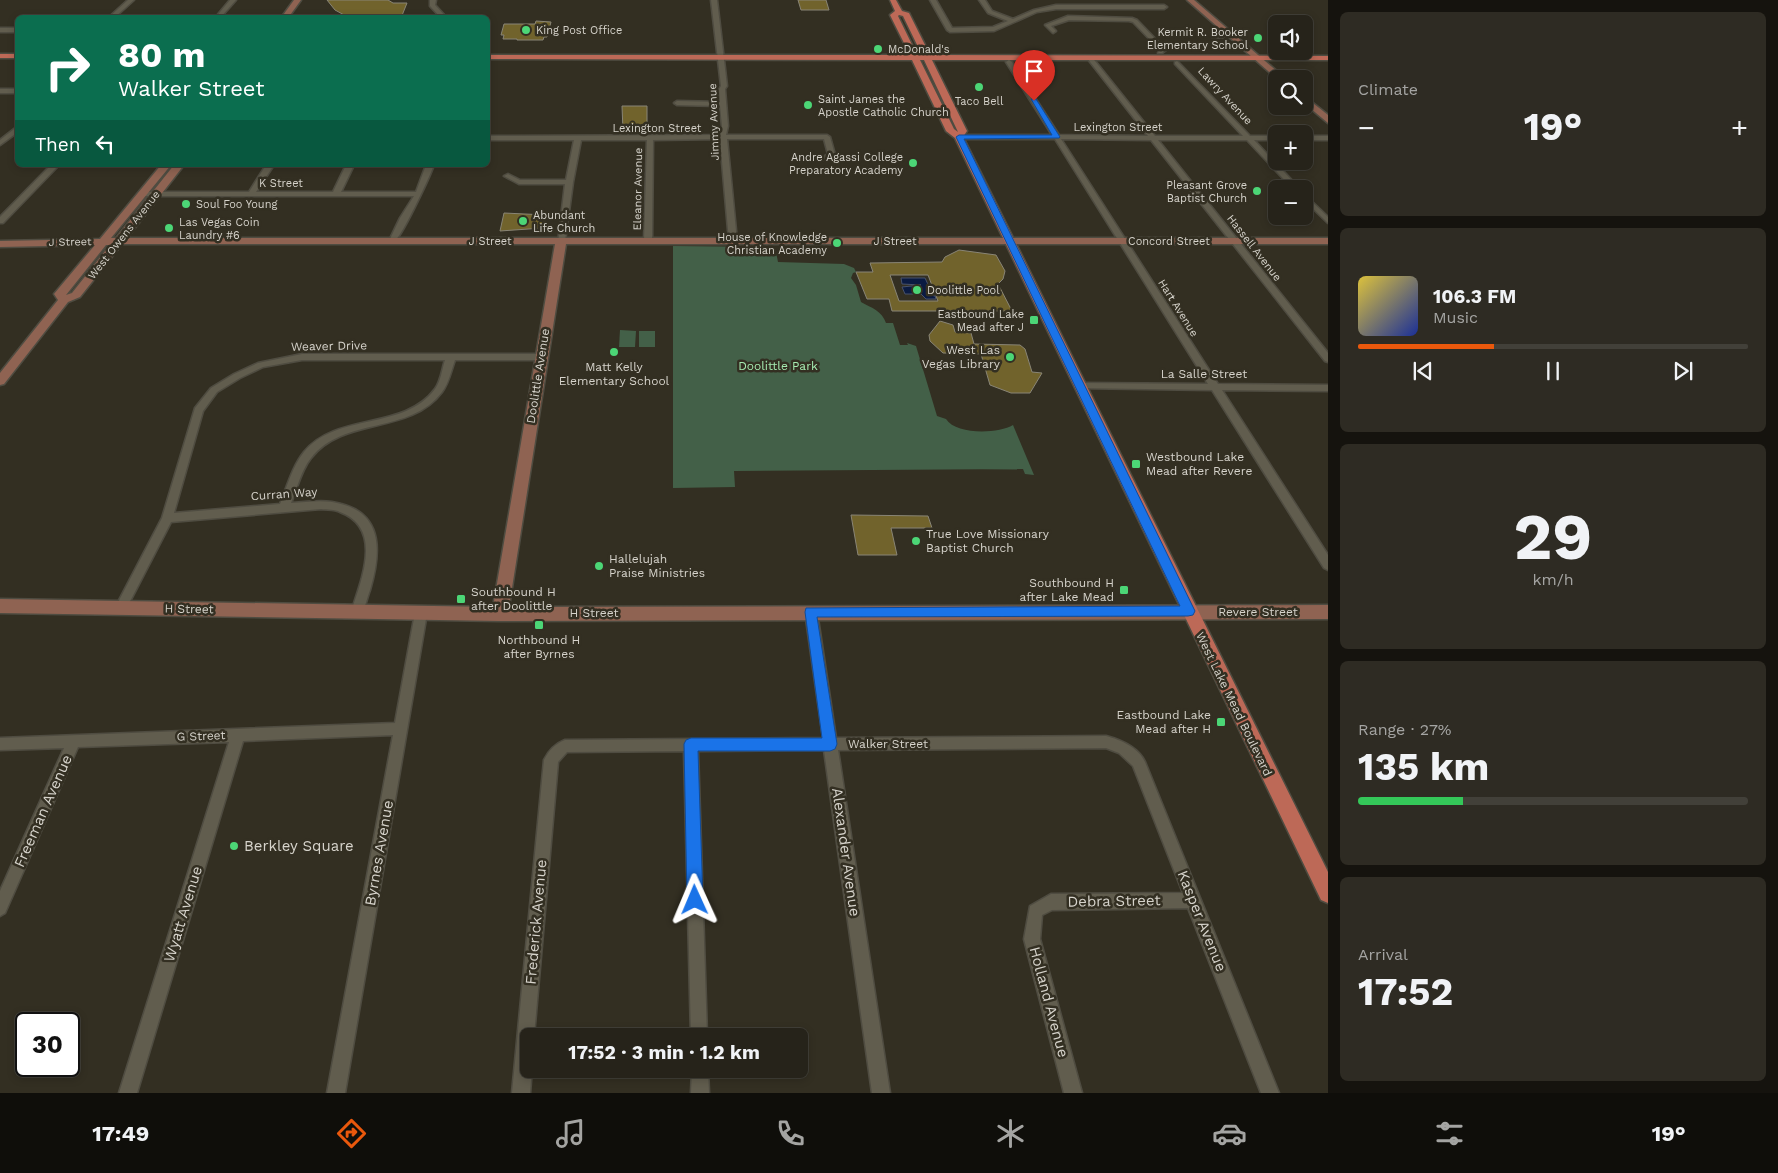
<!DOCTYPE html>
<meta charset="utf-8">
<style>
body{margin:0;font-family:"Work Sans",sans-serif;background:#2e2b23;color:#f1f3f6;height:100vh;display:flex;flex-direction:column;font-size:19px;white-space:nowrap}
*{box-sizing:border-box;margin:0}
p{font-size:16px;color:#a4a4a2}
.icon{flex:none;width:28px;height:28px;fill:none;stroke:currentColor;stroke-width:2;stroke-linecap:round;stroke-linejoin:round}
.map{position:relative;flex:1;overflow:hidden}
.side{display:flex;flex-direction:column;gap:12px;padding:12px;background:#15130e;width:450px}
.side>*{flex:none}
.top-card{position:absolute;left:15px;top:15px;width:475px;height:152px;border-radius:8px;box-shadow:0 2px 8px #0003,0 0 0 1px #424039;background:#0b6e4f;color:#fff;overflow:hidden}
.fabs{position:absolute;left:1268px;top:15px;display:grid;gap:10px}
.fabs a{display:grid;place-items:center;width:45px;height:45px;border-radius:8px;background:#26231a;box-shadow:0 2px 8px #0003,0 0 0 1px #424039;font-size:25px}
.speed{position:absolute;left:15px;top:1012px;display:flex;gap:10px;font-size:25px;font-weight:700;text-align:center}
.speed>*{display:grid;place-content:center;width:65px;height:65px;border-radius:50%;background:#26231a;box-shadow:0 2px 8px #0003,0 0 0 1px #424039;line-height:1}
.speed .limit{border:2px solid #111;border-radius:8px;background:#fff;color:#111}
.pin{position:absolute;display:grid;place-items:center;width:42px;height:42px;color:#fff;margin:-51px -21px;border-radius:50% 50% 50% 0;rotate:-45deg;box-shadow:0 0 5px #0007}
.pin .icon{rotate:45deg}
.me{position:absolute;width:55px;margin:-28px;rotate:359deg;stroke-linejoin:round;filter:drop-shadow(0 0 4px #0008)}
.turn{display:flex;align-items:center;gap:18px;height:105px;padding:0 20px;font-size:22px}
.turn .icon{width:65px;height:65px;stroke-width:2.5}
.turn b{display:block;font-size:35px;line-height:42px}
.then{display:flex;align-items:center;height:48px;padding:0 20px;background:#0003;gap:10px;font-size:19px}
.big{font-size:38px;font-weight:700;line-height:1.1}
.side .widget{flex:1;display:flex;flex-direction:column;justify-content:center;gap:8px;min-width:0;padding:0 18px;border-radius:8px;background:#2e2b23}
.side .dial{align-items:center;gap:0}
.dial b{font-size:65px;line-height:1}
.song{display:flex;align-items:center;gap:15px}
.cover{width:60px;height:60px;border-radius:8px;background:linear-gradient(135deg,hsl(50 70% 55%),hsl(230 70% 35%))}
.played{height:5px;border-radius:2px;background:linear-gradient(90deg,#ea580c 35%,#424039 35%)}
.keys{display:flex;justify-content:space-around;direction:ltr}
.heat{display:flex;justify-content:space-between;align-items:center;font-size:28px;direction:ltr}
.charge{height:8px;border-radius:4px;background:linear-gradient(90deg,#34c759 27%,#424039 0)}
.trip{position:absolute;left:520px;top:1028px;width:288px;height:50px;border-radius:8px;background:#26231a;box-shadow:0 2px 8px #0003,0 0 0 1px #424039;font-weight:700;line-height:50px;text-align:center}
.tabs{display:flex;height:80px;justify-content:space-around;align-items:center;background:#0f0e0a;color:#a4a4a2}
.tabs .icon{width:35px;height:35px}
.tabs .selected{color:#ea580c}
.tabs b{font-size:22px;color:#f1f3f6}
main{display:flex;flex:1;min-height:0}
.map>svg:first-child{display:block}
.green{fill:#436048}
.water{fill:#0b1b42;stroke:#48526b}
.building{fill:#71632c;stroke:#898576;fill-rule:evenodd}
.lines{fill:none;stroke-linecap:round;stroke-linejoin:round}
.street-casing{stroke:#4f4c41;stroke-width:3}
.secondary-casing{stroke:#4f4c41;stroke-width:3}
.primary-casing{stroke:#4f4c41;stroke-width:3}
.street{fill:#615d4e;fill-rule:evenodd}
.secondary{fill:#8f6352;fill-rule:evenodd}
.primary{fill:#bd6957;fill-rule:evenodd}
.route{fill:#1a73e8;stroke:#114b97}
.poi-dot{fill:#4cd676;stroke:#332f22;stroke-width:2}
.labels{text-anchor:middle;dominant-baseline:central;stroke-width:5;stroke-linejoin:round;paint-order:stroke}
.far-poi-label{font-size:11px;fill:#d6d3cb;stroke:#332f22;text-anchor:start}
.far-street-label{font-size:11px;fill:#d6d3cb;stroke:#332f22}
.street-label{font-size:12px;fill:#d6d3cb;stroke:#332f22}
.poi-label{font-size:12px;fill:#d6d3cb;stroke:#332f22;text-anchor:start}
.park-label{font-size:12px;fill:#a5ebb1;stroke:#332f22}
.near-street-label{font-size:15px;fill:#d6d3cb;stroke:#332f22}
.near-poi-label{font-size:15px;fill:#d6d3cb;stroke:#332f22;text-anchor:start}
</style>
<main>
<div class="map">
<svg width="1328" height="1093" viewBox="0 0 1328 1093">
<rect width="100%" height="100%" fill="#332f22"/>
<g class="green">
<path d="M 673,246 L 775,247 L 778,262 L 844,264 L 854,268 L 856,272 L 853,273 L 851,278 L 856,285 L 861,302 C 872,308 882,311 886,323 L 893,323 L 900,345 L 908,345 L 907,343 L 916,346 L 937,416 L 946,419 C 956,435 998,434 1013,425 L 1034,475 L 1025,474 L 1023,469 L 734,471 L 735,487 L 673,488 Z"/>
<polygon points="620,330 636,331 635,347 619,347"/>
<rect x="639" y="331" width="16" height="16"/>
</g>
<polygon class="water" points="901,278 925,278 932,293 930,295 935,296 936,299 926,299 921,294 905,294 902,287 921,285 902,284"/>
<g class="building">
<polygon points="327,0 388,0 393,3 407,3 401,18 351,18 352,16 346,16 335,10"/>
<polygon points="798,0 826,0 829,10 801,10"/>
<polygon points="536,21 551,22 547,37 544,37 543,40 517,40 517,39 503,39 504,35 501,35 504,24 535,24"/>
<polygon points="622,106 647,106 647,126 646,126 646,130 623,131"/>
<polygon points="504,213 546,215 543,228 500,231"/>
<path d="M 959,250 L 996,255 L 1005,271 L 1003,279 L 998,284 L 1012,311 L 892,311 L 889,299 L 867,299 L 856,272 L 873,272 L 870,263 L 942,262 L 945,257 ZM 890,275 L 928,275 L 938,301 L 899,301 Z"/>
<polygon points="940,321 953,325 955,332 971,333 974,344 1020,345 1025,349 1032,372 1042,373 1030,393 1011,393 990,385 981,354 943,353 930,341 929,335"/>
<polygon points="851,515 928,516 932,528 891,528 897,555 858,555"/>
</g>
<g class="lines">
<defs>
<g id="street">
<polygon points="128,0 134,0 114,18 108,18"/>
<polygon points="230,0 236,0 220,18 215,18"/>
<polygon points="430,0 436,0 435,5 447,18 441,18 430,6"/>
<polygon points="711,0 717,0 727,86 725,89 728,126 726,135 827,135 830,137 835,155 826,160 822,160 822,158 828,154 824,139 727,139 737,241 733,243 729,241 720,139 653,140 652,241 648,243 644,241 647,140 581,140 573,182 565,241 558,243 565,184 519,184 504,176 508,174 520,180 566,180 574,140 488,140 488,136 720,135 722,126 720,106 677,105 674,103 677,101 720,102 719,89 721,86"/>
<polygon points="930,0 936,0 952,28 993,27 1008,21 988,13 979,0 985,0 992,11 1013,19 1034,10 1056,5 1164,5 1167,7 1164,9 1056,9 1037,12 994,31 950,32 947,30"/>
<polygon points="1068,16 1132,18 1137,20 1166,50 1162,53 1158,53 1160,50 1133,22 1129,21 1069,20 1051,26 1056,31 1053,33 1045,25"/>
<rect x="0" y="28" width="18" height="4"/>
<polygon points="1214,34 1231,34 1234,36 1231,38 1212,37"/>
<polygon points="1087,56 1091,56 1155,136 1243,136 1175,64 1175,62 1177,61 1250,136 1276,136 1276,140 1254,140 1300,189 1293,189 1247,140 1158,140 1328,353 1328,362 1325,361 1151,140 1061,139 1218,384 1328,385 1328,391 1222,390 1328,555 1328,570 1324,568 1212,390 1077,388 1077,384 1080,383 1208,384 1055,139 959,139 956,137 959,135 1052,135 1006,62 1009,60 1012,62 1059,135 1148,136 1087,58"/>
<rect x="0" y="89" width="18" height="4"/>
<polygon points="18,126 18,132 0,145 0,140"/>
<rect x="1304" y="136" width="24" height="4"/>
<polygon points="51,165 59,165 3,223 0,223 0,217"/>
<path d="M 266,165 L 274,165 L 256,192 L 333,192 L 346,165 L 354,165 L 341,192 L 416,192 L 426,165 L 434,165 C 429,178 401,239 393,243 L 389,241 L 400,218 L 414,196 L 142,196 L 138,194 L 142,192 L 249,192 Z"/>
<polygon points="1304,194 1328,217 1328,223 1304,200"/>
<path d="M 302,354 L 541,354 L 546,357 L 541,360 L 455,360 C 451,371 449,383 442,392 C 410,435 344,416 311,458 C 301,470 297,489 291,503 C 308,502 325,499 341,504 C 385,515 380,556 370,590 C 367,598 365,608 361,616 L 357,617 L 353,616 L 351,612 C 361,581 384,528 340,512 C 335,509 327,510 321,509 L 171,522 L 125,611 L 121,613 L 117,611 L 115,608 L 162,518 L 195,408 L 211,388 L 234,374 L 258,363 ZM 302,360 L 445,360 C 442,369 441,381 435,389 C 404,431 337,412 304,452 C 292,467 287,487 280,504 L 174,513 L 203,411 L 217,392 L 240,378 L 263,367 Z"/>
<path d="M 811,607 L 815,608 L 817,612 L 836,738 L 1106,736 C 1121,740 1138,747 1145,762 L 1279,1093 L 1261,1093 L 1188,908 L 1052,910 L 1042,915 L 1040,939 L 1082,1093 L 1064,1093 L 1024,939 L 1030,906 L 1051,894 L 1183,893 L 1133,766 L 1119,753 L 1106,748 L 838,750 L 890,1093 L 872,1093 L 824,750 L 698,751 L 707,1036 L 691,1036 L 684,751 L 567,752 L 558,762 L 534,1036 L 529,1036 L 529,1069 L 532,1069 L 530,1093 L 512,1093 L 544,760 C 549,750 555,744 565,740 L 823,738 L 805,612 L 807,608 Z"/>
<polygon points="421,608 425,609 427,613 345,1093 327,1093 393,735 243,741 137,1093 119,1093 229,742 78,747 5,913 0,916 0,891 64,748 0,750 0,738 395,723 415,613 417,609"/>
<polygon points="692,1069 708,1069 709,1093 691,1093"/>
</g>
<g id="secondary">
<polygon points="294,0 301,0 288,18 281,18"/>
<polygon points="1187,0 1194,0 1286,79 1277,79"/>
<polygon points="1304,96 1328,115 1328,123 1304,103"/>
<path d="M 161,165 L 171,165 L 111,238 L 116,238 L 174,165 L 184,165 L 127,238 L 1328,238 L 1328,244 L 566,244 L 509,607 L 1328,605 L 1328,619 L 500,621 L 0,613 L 0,599 L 493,607 L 555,244 L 122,244 L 80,297 L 68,302 L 4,384 L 0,385 L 0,373 L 58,300 L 54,294 L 95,245 L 0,247 L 0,241 L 100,239 ZM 106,245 L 110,245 L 72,293 L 66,295 Z"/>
</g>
<g id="primary">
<path d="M 890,0 L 896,0 L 902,11 L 909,13 L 930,55 L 1328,56 L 1328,60 L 932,60 L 967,131 L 963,137 L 1328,872 L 1328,903 L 1321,900 L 955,138 L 946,131 L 912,60 L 488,59 L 488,55 L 910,55 L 890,15 L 895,11 ZM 899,15 L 903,16 L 922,55 L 917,55 L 898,16 ZM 920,60 L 924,60 L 958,132 L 954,129 Z"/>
<rect x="0" y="54" width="18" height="4"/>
</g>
</defs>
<use href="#street" class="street-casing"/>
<use href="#secondary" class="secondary-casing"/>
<use href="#primary" class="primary-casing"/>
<use href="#street" class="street"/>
<use href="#secondary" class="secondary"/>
<use href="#primary" class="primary"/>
</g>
<polygon class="route" points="1031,99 1036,99 1060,137 1059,138 964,139 1195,611 1193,615 1188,616 817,617 837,744 835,749 830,751 698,751 703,900 700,905 695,908 689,905 687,900 684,744 686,740 691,738 822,738 805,612 806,608 1180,606 956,137 959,135 1052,135"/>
<g class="poi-dot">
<circle cx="526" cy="30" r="5"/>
<circle cx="1258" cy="38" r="5"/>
<circle cx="878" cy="49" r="5"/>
<circle cx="979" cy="87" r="5"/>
<circle cx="808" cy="105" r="5"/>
<circle cx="913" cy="163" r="5"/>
<circle cx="1257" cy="191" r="5"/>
<circle cx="186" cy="204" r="5"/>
<circle cx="523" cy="221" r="5"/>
<circle cx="169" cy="228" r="5"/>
<circle cx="837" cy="243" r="5"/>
<circle cx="917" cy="290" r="5"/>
<rect x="1029" y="315" width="10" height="10" rx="2.5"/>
<circle cx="614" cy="352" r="5"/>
<circle cx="1010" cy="357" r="5"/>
<rect x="1131" y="459" width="10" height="10" rx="2.5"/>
<circle cx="916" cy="541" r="5"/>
<circle cx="599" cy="566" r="5"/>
<rect x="1119" y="585" width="10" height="10" rx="2.5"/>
<rect x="456" y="594" width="10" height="10" rx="2.5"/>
<rect x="534" y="620" width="10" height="10" rx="2.5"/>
<rect x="1216" y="717" width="10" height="10" rx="2.5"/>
<circle cx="234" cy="846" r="5"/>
</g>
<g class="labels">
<g class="far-poi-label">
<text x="536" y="30">King Post Office</text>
<text x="1248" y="32" text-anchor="end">Kermit R. Booker<tspan x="1248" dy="13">Elementary School</tspan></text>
<text x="888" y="49">McDonald's</text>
<text x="818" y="99">Saint James the<tspan x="818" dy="13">Apostle Catholic Church</tspan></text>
<text x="979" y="101" text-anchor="middle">Taco Bell</text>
<text x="903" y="157" text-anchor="end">Andre Agassi College<tspan x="903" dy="13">Preparatory Academy</tspan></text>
<text x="1247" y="185" text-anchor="end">Pleasant Grove<tspan x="1247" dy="13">Baptist Church</tspan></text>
<text x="196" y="204">Soul Foo Young</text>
<text x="533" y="215">Abundant<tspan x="533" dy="13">Life Church</tspan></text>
<text x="179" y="222">Las Vegas Coin<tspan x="179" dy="13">Laundry #6</tspan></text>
<text x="827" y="237" text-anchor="end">House of Knowledge<tspan x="827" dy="13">Christian Academy</tspan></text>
<text x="927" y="290">Doolittle Pool</text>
<text x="1024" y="314" text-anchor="end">Eastbound Lake<tspan x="1024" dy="13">Mead after J</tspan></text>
</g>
<g class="far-street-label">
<text transform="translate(1225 96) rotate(47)">Lawry Avenue</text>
<text transform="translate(714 122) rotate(-92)">Jimmy Avenue</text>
<text x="1118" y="127">Lexington Street</text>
<text x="657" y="128">Lexington Street</text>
<text x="281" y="183">K Street</text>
<text transform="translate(638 189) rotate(-89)">Eleanor Avenue</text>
<text transform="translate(124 235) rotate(-52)">West Owens Avenue</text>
<text x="490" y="241">J Street</text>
<text x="895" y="241">J Street</text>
<text x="1169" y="241">Concord Street</text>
<text transform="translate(70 242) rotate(-1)">J Street</text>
<text transform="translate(1254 248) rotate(52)">Hassell Avenue</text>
<text transform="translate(1178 308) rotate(58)">Hart Avenue</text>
</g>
<g class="street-label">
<text transform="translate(329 346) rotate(-1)">Weaver Drive</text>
<text x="1204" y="374">La Salle Street</text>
<text transform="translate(538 376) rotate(-81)">Doolittle Avenue</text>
<text transform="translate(284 494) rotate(-4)">Curran Way</text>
<text transform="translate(189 609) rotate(1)">H Street</text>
<text x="1258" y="612">Revere Street</text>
<text x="594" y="613">H Street</text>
<text transform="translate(1234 704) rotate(64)">West Lake Mead Boulevard</text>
<text transform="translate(201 736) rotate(-2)">G Street</text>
<text x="888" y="744">Walker Street</text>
</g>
<g class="poi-label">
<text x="1000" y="350" text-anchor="end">West Las<tspan x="1000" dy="14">Vegas Library</tspan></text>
<text x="614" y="367" text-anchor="middle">Matt Kelly<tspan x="614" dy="14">Elementary School</tspan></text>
<text x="1146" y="457">Westbound Lake<tspan x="1146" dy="14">Mead after Revere</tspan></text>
<text x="926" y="534">True Love Missionary<tspan x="926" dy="14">Baptist Church</tspan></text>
<text x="609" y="559">Hallelujah<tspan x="609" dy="14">Praise Ministries</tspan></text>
<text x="1114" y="583" text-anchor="end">Southbound H<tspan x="1114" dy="14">after Lake Mead</tspan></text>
<text x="471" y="592">Southbound H<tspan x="471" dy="14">after Doolittle</tspan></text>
<text x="539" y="640" text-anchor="middle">Northbound H<tspan x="539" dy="14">after Byrnes</tspan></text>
<text x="1211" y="715" text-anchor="end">Eastbound Lake<tspan x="1211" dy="14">Mead after H</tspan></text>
</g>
<g class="park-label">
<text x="778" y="366">Doolittle Park</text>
</g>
<g class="near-street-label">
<text transform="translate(43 811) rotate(-66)">Freeman Avenue</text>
<text transform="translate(846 852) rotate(82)">Alexander Avenue</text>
<text transform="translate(379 853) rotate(-80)">Byrnes Avenue</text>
<text transform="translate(1114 901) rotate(-1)">Debra Street</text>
<text transform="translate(183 914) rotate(-73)">Wyatt Avenue</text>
<text transform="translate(1202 921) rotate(68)">Kasper Avenue</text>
<text transform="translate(536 922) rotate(-85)">Frederick Avenue</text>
<text transform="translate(1049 1002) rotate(75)">Holland Avenue</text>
</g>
<g class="near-poi-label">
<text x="244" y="846">Berkley Square</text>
</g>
</g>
</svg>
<div class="fabs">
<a><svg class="icon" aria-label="sound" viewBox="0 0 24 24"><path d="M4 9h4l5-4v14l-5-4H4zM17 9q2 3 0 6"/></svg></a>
<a><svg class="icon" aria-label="search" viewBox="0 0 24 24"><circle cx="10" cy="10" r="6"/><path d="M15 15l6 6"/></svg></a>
<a>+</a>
<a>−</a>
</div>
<div class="speed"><div class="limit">30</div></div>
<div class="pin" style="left:1034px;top:101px;background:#d93025"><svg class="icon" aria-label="arrive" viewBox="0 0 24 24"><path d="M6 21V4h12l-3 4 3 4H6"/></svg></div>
<svg class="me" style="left:695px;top:900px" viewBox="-20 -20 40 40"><path d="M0-17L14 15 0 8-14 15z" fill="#1a73e8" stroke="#fff" stroke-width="4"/></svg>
<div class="trip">17:52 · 3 min · 1.2 km</div>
<div class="top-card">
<div class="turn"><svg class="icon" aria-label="right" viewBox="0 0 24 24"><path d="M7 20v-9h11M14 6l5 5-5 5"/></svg><div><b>80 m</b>Walker Street</div></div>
<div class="then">Then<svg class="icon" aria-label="left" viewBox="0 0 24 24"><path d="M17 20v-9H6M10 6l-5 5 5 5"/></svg></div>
</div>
</div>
<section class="side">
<div class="widget"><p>Climate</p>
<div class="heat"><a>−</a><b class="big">19°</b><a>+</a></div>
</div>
<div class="widget">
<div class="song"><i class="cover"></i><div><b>106.3 FM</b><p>Music</p></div></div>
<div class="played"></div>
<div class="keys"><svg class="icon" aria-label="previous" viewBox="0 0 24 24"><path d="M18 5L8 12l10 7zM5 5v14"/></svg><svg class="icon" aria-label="pause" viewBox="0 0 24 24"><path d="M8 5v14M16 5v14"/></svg><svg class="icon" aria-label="next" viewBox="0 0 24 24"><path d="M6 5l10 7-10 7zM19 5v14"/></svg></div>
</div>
<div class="widget dial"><b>29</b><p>km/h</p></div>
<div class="widget"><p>Range · 27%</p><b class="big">135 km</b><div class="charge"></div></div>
<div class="widget"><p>Arrival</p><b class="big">17:52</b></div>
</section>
</main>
<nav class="tabs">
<b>17:49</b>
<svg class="icon selected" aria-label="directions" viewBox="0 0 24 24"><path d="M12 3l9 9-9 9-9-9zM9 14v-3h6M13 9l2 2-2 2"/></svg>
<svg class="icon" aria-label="music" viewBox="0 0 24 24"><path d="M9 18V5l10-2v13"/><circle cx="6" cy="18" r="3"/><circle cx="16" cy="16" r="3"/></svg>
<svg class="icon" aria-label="phone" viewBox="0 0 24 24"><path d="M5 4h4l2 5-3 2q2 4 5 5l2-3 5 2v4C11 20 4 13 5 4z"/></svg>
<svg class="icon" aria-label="climate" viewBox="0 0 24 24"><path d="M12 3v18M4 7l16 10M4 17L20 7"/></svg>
<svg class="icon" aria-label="car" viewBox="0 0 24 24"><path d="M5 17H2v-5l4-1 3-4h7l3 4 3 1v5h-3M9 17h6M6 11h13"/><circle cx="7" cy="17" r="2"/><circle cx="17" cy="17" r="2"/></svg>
<svg class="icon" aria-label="filters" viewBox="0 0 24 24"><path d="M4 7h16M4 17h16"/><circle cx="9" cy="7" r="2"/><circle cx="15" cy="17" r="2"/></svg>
<b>19°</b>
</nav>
